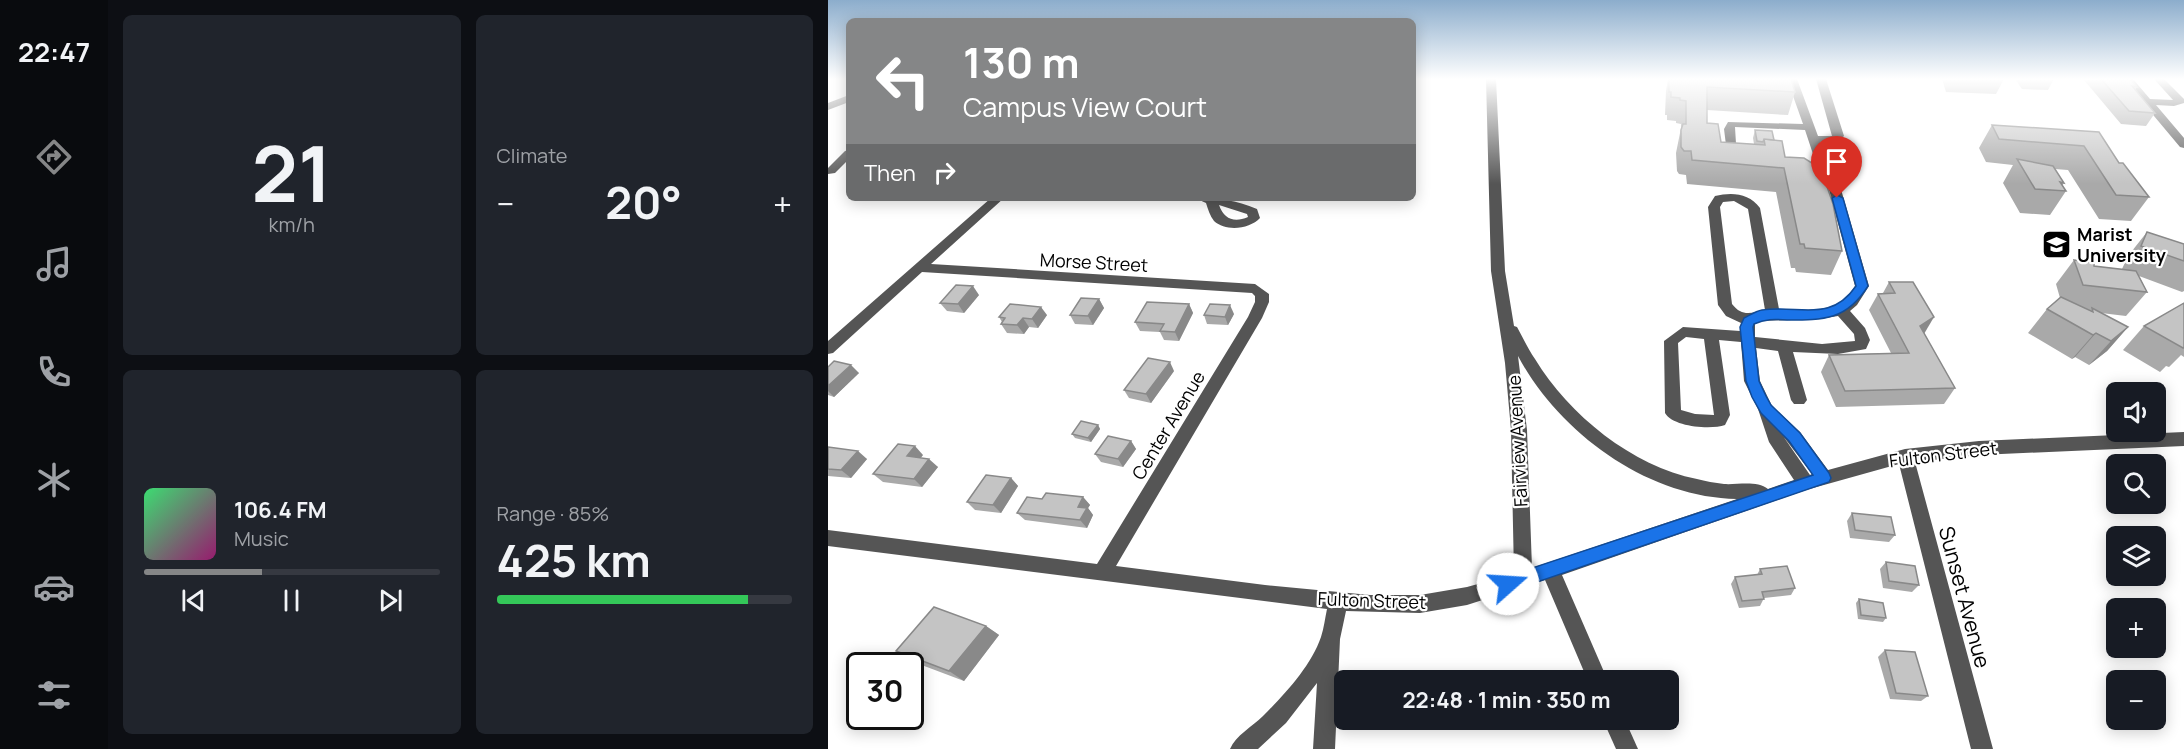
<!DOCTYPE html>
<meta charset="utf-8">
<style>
body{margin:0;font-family:Manrope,sans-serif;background:#20242c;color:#f1f3f6;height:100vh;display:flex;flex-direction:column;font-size:22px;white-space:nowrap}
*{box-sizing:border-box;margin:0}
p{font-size:20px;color:#9ea1a6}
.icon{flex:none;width:33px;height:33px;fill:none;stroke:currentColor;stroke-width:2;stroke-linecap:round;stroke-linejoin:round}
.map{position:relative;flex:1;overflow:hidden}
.panel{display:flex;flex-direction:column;gap:15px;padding:15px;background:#0d0f14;width:720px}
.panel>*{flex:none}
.banner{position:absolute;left:18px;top:18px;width:570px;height:183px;border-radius:9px;box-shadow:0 3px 15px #0003;background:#858687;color:#fff;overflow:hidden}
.tools{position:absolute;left:1278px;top:382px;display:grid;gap:12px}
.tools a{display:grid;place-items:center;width:60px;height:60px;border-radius:9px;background:#171b24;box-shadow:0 3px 15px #0003;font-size:30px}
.speed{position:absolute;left:18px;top:652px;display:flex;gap:12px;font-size:30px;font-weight:700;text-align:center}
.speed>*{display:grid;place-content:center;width:78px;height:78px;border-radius:50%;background:#171b24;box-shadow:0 3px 15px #0003;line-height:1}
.speed .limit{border:3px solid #111;border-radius:9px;background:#fff;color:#111}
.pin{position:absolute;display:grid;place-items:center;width:51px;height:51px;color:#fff;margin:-62px -26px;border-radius:50% 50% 50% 0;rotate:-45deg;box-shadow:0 0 6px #0007}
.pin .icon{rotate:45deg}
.me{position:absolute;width:66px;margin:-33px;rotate:71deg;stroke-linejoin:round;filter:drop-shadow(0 0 4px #0008)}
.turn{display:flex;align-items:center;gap:21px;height:126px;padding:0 18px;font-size:27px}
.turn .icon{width:78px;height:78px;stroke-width:2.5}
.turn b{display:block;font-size:42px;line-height:51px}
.then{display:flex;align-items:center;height:57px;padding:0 18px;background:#0003;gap:12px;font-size:22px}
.big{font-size:45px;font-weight:700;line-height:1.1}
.panel .card{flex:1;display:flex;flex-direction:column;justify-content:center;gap:9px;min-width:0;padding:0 21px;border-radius:9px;background:#20242c}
.panel .dial{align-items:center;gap:0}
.dial b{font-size:78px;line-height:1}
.song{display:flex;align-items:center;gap:18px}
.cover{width:72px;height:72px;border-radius:9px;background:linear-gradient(135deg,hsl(140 70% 55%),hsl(320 70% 35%))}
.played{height:6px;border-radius:3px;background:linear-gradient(90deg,#858687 40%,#363941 40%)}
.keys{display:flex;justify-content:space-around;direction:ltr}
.heat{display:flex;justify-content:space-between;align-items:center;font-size:33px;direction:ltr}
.charge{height:9px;border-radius:4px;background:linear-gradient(90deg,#34c759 85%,#363941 0)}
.panel .tiles{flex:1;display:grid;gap:15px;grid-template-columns:repeat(2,1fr)}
.trip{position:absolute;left:506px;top:670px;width:345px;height:60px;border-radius:9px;background:#171b24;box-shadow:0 3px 15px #0003;font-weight:700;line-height:60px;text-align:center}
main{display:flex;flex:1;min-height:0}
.dock{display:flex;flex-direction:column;width:108px;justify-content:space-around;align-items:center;background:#090b0e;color:#9ea1a6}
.dock .icon{width:42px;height:42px}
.dock .on{color:#858687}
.dock b{font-size:27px;color:#f1f3f6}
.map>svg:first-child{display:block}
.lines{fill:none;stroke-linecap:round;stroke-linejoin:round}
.minor{fill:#555;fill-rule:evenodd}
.wall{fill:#a9a9a9}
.shaded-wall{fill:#898989}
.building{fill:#c4c4c4;stroke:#898989;stroke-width:1.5}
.route{fill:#1a73e8;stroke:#114b97;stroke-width:1.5}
.labels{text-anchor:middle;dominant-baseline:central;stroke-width:4.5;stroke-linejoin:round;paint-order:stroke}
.poi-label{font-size:18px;font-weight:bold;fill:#000;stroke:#fff;text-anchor:start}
.street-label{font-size:18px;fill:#000;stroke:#fff}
.near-street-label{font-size:21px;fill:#000;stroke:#fff}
</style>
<main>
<nav class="dock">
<b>22:47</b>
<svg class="icon on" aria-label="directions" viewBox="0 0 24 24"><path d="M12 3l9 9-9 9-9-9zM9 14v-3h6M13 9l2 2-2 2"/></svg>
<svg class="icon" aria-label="music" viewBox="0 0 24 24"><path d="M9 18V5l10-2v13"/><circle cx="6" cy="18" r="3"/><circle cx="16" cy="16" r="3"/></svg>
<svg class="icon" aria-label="phone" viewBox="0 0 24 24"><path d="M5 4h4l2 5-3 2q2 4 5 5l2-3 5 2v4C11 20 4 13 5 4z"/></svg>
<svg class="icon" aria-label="climate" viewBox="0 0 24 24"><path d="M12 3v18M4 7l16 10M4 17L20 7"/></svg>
<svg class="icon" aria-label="car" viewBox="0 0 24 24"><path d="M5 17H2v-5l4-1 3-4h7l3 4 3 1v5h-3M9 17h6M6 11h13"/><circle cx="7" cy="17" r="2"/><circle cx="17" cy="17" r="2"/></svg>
<svg class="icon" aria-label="filters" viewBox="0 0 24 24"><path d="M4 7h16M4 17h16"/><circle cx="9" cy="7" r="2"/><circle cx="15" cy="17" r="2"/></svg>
</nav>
<section class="panel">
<div class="tiles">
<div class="card dial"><b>21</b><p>km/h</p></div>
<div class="card"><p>Climate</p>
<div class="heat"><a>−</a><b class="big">20°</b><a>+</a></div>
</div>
<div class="card">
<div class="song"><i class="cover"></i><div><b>106.4 FM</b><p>Music</p></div></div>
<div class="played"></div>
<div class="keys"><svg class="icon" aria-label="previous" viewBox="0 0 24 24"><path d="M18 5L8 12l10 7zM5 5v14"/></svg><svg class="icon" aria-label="pause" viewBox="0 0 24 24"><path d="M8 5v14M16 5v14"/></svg><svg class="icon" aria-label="next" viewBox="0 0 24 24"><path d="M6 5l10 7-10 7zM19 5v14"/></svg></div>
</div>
<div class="card"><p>Range · 85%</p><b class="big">425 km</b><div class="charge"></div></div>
</div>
</section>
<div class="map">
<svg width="1356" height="749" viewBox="0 0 1356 749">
<rect width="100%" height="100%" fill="#fff"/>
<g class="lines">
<g class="minor">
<path d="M 658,79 L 668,79 L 677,271 L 686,326 L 689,327 C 695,338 700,349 707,359 C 741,415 804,466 869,479 C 877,481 887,483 896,484 C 909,485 929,480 940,489 L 966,480 L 941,442 L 930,409 L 916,381 L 913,342 L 891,340 L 902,415 L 897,425 C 883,430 845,427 837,413 L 836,341 L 855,327 L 912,331 L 913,323 L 898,316 L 890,305 L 880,207 L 887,196 C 904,192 921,193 932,208 L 951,309 C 982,309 1008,316 1027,286 L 998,179 L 989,166 L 977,130 L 907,127 L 908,144 L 920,154 L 918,156 L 910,156 L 898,145 L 896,129 L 900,122 L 975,124 L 959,79 L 969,79 L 990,136 L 1004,136 L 988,79 L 998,79 L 1016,136 L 1011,141 L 992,142 L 1001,166 L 1010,179 L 1041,286 L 1029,305 L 1022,311 L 1037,328 L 1042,340 L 1038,349 L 1010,354 L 965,352 L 979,400 L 976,404 L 966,404 L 963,400 L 950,351 L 928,348 L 932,381 L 944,406 L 972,432 L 1000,470 L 1077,449 L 1151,441 L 1356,432 L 1356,446 L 1151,455 L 1087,462 L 1165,749 L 1143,749 L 1071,464 L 978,490 L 734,575 L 780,681 L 760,681 L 717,580 L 639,605 L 592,613 L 518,611 L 512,639 L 507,749 L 485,749 L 489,683 L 458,723 L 430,749 L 402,749 C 408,735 424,727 435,716 C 457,694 483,666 493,637 C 496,628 497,618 499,609 L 0,546 L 0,530 L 269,564 L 420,317 L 427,302 L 427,296 L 424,293 L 94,272 L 5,353 L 0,354 L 0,341 L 163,198 L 176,198 L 103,264 L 427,284 L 441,294 L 441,302 L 434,318 L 288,566 L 437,585 L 542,595 L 592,595 L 639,587 L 686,574 L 683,430 L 677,363 L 663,271 ZM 906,201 L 920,209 L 937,310 C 923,313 914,317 904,304 L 892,207 L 895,202 ZM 1010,316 L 1026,334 L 1027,341 L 994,344 L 927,337 L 927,324 L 933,321 L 992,319 ZM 858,337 L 876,339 L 886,415 L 867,414 L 853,410 L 850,343 ZM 690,356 C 731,433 820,498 909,499 L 704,568 L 699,430 ZM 955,436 L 984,474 L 982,475 Z"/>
<polygon points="1295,79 1305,79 1322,99 1345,100 1326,79 1336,79 1356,99 1356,103 1346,106 1328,105 1356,138 1356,148 1352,147"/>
<polygon points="21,95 21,102 0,110 0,103"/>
<polygon points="21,150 21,159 7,173 0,174 0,168 17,151"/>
<path d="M 367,198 C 390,198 408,200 429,209 L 432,218 C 422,229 398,232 386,221 C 382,216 380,209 378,203 ZM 391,205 L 419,214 L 420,217 C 406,223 396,219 391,205 Z"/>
<polygon points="775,720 797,720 810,749 788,749"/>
</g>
</g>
<g class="wall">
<polygon points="840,79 963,79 967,92 960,115 879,110 879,123 893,142 926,144 925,138 927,130 946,140 957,157 1014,251 1003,275 968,272 967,268 963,268 948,192 859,184 858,175 851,174 849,171 848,153 853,128 853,124 848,123 848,121 839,120 839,115 837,115 838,91"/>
<polygon points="1114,79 1176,79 1168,94 1118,92"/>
<polygon points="1187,79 1226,79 1220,90 1194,89"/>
<polygon points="1257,79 1302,79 1309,87 1307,90 1327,113 1318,126 1293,124 1256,80"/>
<polygon points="1164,125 1271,132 1291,163 1321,197 1303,221 1271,219 1240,170 1227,169 1236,183 1234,186 1238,191 1222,215 1192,213 1175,183 1185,165 1158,162 1151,148"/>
<polygon points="1319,232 1356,244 1356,291 1354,292 1311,276 1319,292 1298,316 1273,313 1300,327 1279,351 1261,365 1247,357 1244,359 1200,333 1219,309 1232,298 1228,284 1246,260 1266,266 1294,269 1300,256"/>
<polygon points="1061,282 1096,334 1127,388 1116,404 1008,407 993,372 1001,355 1063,353 1041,310 1050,294 1055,293"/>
<polygon points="151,295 136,313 119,311 112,303"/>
<polygon points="271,299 276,308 265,325 247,324 242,315"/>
<polygon points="1356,303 1356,357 1353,355 1341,367 1338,366 1332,372 1295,350 1316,326"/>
<polygon points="361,304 365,313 351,341 336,340 332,332 312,331 307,322"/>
<polygon points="406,314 400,325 379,324 376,315"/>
<polygon points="219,315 210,328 201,327 196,334 179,333 173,324 174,322 171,317"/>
<polygon points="0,367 31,373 6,397 0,395"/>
<polygon points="346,371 323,403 301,398 296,390"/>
<polygon points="270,425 272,429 263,442 247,438 244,434"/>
<polygon points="303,441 308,449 295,467 273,462 267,454"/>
<polygon points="0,447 39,459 23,478 0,476"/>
<polygon points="95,455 92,458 110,467 94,487 55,482 45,474"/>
<polygon points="183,478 190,486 173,513 147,510 139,502"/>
<polygon points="255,497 262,505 260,508 265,515 259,528 197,520 189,513 214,499"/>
<polygon points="1024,513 1067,535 1061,542 1022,538 1019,521"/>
<polygon points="1058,562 1091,585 1084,592 1055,588 1052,569"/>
<polygon points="932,569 967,588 963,595 936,598 932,606 911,608 903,584 907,577 929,575"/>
<polygon points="1031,599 1058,618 1055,622 1030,619 1028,603"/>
<polygon points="158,626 171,635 136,681 83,661 68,651"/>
<polygon points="1057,650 1100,696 1093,701 1062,699 1050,657"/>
</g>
<g class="shaded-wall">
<polygon points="145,286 151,295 136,313 130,304"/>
<polygon points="271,299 276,308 265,325 260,316"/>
<polygon points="361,304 365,313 351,341 347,332"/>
<polygon points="402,305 406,314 400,325 397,317"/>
<polygon points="213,307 219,315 210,328 204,319"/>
<polygon points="1106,317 1096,334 1092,326"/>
<polygon points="195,318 201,327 196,334 189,325"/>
<polygon points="1300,327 1279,351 1261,365 1283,341"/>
<polygon points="1268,333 1247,357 1244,359 1265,335"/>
<polygon points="342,362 346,371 323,403 318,394"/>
<polygon points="23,365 31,373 6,397 0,391 0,386"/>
<polygon points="270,425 272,429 263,442 260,438"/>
<polygon points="303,441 308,449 295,467 290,459"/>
<polygon points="87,446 95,455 88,464 79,456"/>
<polygon points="30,451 39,459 23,478 13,470"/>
<polygon points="101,459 110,467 94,487 86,479"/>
<polygon points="183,478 190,486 173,513 165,505"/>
<polygon points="255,497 262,505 260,508 265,515 259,528 252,520 250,507"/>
<polygon points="158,626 171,635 136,681 121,671"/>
</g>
<g class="building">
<polygon points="841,79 963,79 967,92 879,87 879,123 890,124 893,142 937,145 936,139 954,141 957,157 976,158 987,165 992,166 1005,204 1014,251 977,248 976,244 972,244 956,168 864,160 863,151 856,151 853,147 853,130 855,124 858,124 858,101 852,100 852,98 843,97 843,92 841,92"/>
<polygon points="1273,79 1302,79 1309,87 1304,86 1327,113 1301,111"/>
<polygon points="1164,125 1271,132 1291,163 1295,163 1321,197 1288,195 1256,146 1171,139"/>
<polygon points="927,130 944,131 946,140 936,139 935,142 929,141"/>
<polygon points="1189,159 1225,166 1236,183 1232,182 1238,191 1207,189"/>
<polygon points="1319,232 1356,244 1356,261 1313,246"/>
<polygon points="1246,260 1266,263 1266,266 1308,271 1319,292 1255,285"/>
<polygon points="1061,282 1085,282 1106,317 1092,326 1127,388 1017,391 1001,355 1081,353 1050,294 1067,293"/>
<polygon points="128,285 145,286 130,304 112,303"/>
<polygon points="1233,297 1265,312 1264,308 1300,327 1283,341 1268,333 1265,335 1219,309"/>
<polygon points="253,298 271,299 260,316 242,315"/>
<polygon points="319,302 361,304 347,332 332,331 336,324 307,322"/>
<polygon points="1356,303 1356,348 1355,348 1316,326"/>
<polygon points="182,304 213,307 204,319 195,318 189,325 173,324 177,318 171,317"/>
<polygon points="382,304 402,305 397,317 376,315"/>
<polygon points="320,358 342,362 318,394 296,390"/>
<polygon points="6,361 23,365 0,386 0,367"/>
<polygon points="253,421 270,425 260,438 244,434"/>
<polygon points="280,436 303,441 290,459 267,454"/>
<polygon points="70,444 87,446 79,456 101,459 86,479 45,474"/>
<polygon points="0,447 30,451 13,470 0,469"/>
<polygon points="158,475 183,478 165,505 139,502"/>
<polygon points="218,493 255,497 250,507 259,508 252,520 189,513 199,497 214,499"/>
<polygon points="1024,513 1063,517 1067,535 1027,530"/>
<polygon points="1058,562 1087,566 1091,585 1061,581"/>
<polygon points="959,566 967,588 934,592 936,599 914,601 907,577 934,574 932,569"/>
<polygon points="1031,599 1055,603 1058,618 1033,615"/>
<polygon points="106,607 158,626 121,671 68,651"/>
<polygon points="1057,650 1087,652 1100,696 1068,693"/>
</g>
<linearGradient id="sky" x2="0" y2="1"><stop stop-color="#8cadcc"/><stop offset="0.43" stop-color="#fff"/><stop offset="1" stop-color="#fff" stop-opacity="0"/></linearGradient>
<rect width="1356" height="184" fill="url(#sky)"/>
<path class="route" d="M 1009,195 L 1015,198 L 1040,286 C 1019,320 996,320 959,320 C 946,319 937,319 926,324 L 925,327 L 931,381 L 938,396 L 943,405 L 972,433 L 1001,473 L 1003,478 L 1001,482 L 680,592 L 674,590 L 672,584 L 674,579 L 680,576 L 985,475 L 961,441 L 933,413 L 924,397 L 918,381 L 912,327 L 916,318 C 922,315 928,311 934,310 C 970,304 1002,324 1028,286 L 1004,198 Z"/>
<defs>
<symbol id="university-square" viewBox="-11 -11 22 22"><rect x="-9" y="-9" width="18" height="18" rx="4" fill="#000" stroke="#fff"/><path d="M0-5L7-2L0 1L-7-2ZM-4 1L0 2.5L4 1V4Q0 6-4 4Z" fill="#fff"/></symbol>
</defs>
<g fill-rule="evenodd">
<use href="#university-square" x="1212" y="228" width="33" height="33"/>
</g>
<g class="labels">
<g class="poi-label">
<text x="1249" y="234">Marist<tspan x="1249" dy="21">University</tspan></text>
</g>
<g class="street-label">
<text transform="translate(266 262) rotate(3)">Morse Street</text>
<text transform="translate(340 425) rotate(-59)">Center Avenue</text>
<text transform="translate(689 441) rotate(-93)">Fairview Avenue</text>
<text transform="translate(1115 454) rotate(-7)">Fulton Street</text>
<text transform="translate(544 600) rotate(2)">Fulton Street</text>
</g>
<g class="near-street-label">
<text transform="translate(1137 597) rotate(75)">Sunset Avenue</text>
</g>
</g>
</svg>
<div class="tools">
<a><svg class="icon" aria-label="sound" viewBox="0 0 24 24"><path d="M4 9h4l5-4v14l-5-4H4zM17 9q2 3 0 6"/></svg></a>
<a><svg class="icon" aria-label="search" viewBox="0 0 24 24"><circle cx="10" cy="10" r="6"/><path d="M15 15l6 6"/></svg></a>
<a><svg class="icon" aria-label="layers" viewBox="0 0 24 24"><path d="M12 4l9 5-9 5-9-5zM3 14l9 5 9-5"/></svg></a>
<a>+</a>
<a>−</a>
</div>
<div class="speed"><div class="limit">30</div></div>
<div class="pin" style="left:1009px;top:198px;background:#d93025"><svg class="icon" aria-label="arrive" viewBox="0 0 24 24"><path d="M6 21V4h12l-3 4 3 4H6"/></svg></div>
<svg class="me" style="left:680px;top:584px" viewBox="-20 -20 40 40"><circle r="19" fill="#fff"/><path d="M0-13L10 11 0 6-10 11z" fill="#1a73e8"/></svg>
<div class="trip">22:48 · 1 min · 350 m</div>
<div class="banner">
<div class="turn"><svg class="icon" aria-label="left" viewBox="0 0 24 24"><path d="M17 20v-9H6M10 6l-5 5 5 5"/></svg><div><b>130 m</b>Campus View Court</div></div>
<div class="then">Then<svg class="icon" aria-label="right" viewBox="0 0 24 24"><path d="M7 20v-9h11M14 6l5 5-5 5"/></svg></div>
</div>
</div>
</main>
